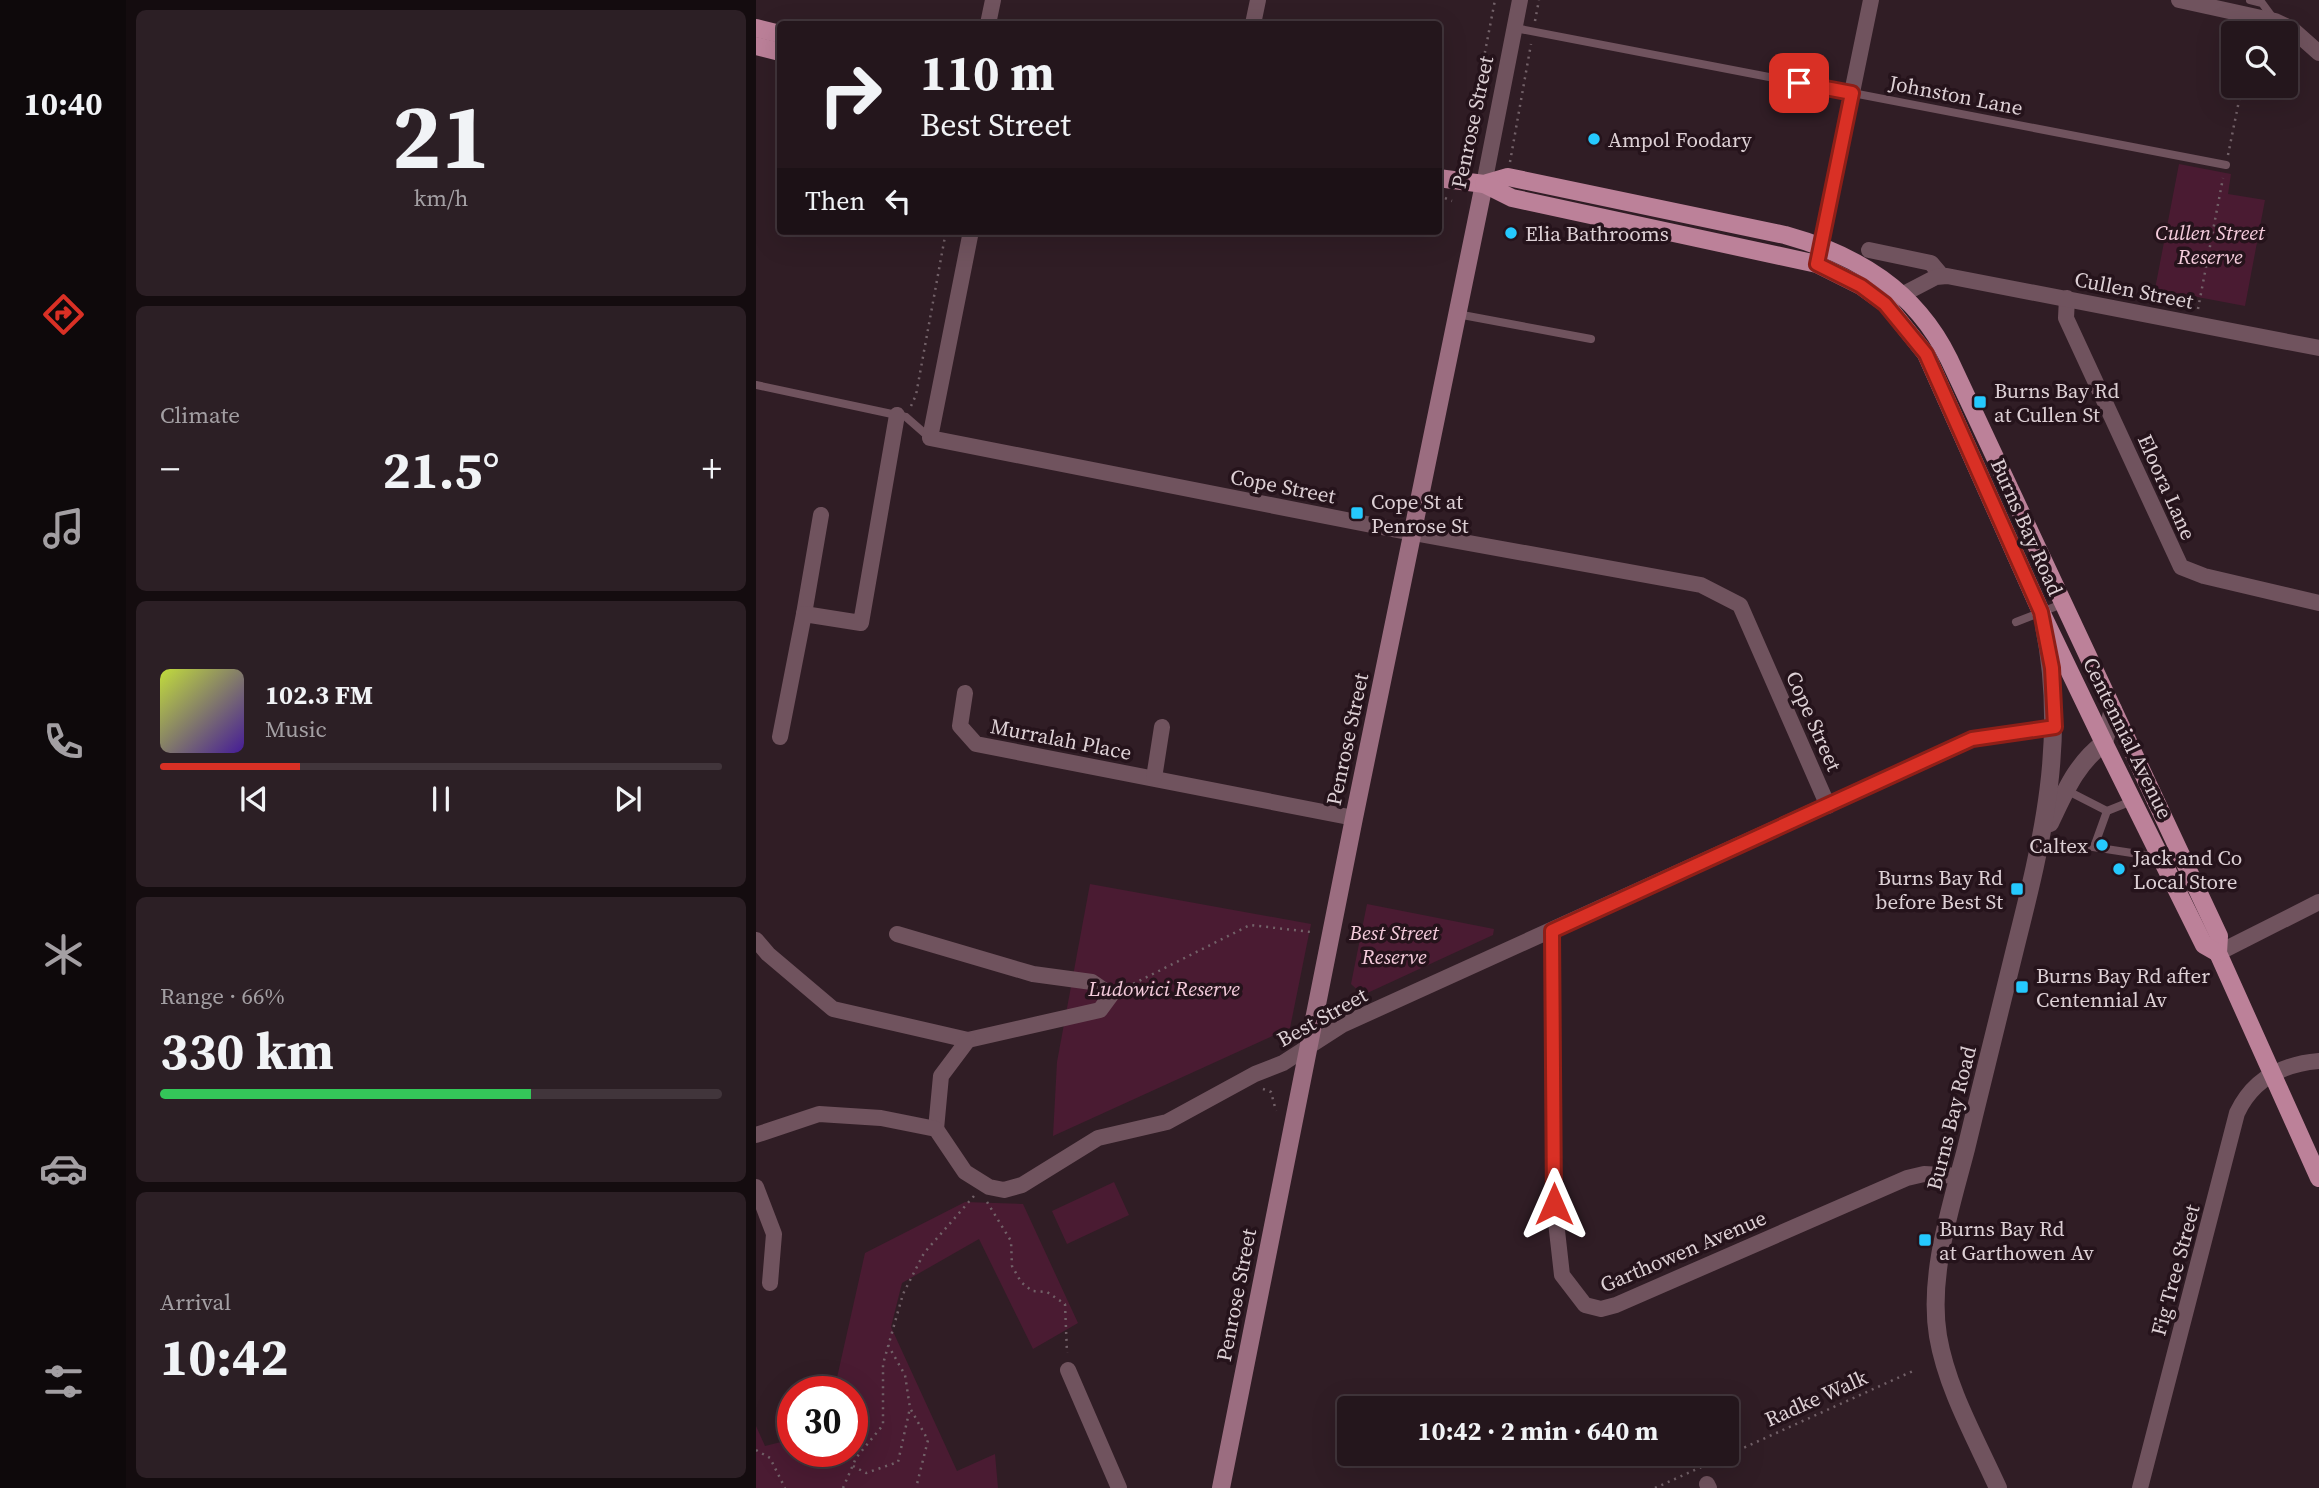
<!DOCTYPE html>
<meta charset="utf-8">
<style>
body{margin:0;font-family:"Source Serif 4",serif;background:#2c1f25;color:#f1f3f6;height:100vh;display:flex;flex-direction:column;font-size:26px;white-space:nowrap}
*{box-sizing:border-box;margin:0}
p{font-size:23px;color:#a39fa3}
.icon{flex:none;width:38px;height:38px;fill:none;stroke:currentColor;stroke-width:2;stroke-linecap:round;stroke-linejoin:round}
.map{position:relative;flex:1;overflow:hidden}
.side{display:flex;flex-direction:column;gap:10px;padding:10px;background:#140c0f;width:630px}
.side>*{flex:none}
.top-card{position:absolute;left:21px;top:21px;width:665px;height:214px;border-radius:7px;box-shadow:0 7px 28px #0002,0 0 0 2px #41353b;background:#24161c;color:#f1f3f6;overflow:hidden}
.tools{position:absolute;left:1465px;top:21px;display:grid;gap:14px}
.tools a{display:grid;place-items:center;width:77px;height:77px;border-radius:7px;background:#24161c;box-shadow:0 7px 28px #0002,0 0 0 2px #41353b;font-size:35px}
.speed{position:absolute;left:21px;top:1376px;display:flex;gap:14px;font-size:35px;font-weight:700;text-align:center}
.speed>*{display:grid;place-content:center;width:91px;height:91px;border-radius:50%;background:#24161c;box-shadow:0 7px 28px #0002,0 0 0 2px #41353b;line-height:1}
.speed .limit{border:10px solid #d22;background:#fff;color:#111}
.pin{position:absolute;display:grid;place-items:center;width:60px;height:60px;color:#fff;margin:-30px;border-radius:14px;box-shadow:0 4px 10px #0006}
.me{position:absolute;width:77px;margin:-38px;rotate:0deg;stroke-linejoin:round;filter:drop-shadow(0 0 5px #0008)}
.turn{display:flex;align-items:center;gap:24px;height:147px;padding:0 28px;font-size:32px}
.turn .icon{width:91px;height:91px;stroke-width:2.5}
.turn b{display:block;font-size:49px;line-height:60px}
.then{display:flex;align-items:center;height:66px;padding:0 28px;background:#0003;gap:14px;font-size:26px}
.big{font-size:52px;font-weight:700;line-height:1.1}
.side .widget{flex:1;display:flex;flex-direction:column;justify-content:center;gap:10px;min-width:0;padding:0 24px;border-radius:10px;background:#2c1f25}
.side .dial{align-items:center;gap:0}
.dial b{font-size:91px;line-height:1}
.song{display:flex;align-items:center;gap:21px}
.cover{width:84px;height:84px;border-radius:10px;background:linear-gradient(135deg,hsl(70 70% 55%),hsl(260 70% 35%))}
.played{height:7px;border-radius:4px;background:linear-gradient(90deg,#d93025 25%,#41353b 25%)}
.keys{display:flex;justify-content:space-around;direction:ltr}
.heat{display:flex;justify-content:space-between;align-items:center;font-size:38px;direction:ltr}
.charge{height:10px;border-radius:5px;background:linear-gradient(90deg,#34c759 66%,#41353b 0)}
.trip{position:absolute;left:581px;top:1396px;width:402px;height:70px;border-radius:7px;background:#24161c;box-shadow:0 7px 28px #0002,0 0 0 2px #41353b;font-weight:700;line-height:70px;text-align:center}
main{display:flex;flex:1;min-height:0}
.menu{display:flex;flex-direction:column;width:126px;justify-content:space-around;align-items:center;background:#0e090b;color:#a39fa3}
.menu .icon{width:49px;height:49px}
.menu .active{color:#d93025}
.menu b{font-size:32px;color:#f1f3f6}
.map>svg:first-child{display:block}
.green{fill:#4a1b32}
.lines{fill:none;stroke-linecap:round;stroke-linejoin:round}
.path{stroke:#726168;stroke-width:2.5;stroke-dasharray:2 5;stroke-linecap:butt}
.service{stroke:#70535e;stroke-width:8}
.minor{stroke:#70535e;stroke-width:16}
.tertiary{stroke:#70535e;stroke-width:18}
.secondary{stroke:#9b6d80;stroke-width:18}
.primary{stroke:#bc8199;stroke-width:18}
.route-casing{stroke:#8d1f18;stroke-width:18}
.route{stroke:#d93025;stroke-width:12}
.poi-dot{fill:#25c9fe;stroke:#25131b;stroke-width:2.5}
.labels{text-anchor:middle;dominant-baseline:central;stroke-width:7;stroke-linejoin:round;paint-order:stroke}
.street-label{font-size:21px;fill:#ddd0d5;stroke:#25131b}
.poi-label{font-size:21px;fill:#ddd0d5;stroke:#25131b;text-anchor:start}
.park-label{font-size:21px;font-style:italic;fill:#f5ccdc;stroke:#25131b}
</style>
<main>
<nav class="menu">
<b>10:40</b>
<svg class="icon active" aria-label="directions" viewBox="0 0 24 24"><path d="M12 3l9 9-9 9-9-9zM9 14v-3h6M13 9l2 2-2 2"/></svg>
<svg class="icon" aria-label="music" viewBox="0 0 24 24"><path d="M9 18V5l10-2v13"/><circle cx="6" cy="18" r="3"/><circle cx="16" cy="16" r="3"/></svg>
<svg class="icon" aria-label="phone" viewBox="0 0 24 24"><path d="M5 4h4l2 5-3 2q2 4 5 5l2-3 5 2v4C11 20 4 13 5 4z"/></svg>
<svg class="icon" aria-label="climate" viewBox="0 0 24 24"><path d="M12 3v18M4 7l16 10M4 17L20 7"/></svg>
<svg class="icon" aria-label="car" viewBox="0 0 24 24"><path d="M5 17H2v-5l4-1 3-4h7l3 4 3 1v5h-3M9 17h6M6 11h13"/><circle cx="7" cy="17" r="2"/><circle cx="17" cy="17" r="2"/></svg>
<svg class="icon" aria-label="filters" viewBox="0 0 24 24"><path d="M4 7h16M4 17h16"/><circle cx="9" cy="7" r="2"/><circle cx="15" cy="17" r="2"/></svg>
</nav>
<section class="side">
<div class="widget dial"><b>21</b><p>km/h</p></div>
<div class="widget"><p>Climate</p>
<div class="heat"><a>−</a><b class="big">21.5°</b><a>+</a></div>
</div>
<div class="widget">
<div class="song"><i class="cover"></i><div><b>102.3 FM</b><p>Music</p></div></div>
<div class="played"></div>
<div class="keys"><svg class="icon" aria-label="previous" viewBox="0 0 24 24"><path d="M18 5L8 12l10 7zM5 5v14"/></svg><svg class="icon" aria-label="pause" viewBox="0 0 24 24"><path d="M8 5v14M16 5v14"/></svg><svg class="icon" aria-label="next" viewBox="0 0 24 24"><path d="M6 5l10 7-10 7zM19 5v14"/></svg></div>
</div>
<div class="widget"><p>Range · 66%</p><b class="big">330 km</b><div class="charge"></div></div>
<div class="widget"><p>Arrival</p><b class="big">10:42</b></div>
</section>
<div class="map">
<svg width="1563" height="1488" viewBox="0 0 1563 1488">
<rect width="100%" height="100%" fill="#301d25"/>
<g class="green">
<polygon points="1423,164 1475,174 1472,194 1509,200 1489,306 1399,289"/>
<polygon points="334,884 555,924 534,1028 297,1136 301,1062"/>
<polygon points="611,904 738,929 737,935 607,995 595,984"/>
<polygon points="358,1182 373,1215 311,1244 296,1211"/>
<polygon points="209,1202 267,1204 322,1323 277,1349 223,1239 146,1283 135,1327 201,1471 239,1454 242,1488 0,1488 0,1426 9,1446 37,1439 37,1451 96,1451 96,1391 78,1391 109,1253"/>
</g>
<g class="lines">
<g class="path">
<polyline points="779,21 783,0"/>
<polyline points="1472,155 1486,86"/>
<polyline points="709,156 739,0"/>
<polyline points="754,162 775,44"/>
<polyline points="689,198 696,201"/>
<polyline points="1442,309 1467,178"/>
<polyline points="155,406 160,395 190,231"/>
<polyline points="371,987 494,925 555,932"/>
<polyline points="507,1089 515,1092 520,1111"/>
<polyline points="231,1202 255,1241 256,1266 265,1282 276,1291 291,1292 309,1304 311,1353"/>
<polyline points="132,1345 149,1375 154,1408 172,1440 160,1488"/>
<polyline points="0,1450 14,1458 29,1488"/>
<polyline points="97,1466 110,1473 142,1462 154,1408"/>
<polyline points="87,1488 100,1458 127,1425 127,1364 147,1294 168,1253 218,1196"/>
<polyline points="899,1488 1157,1371"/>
</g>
<g class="service">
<polyline points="1494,0 1506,3 1517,18"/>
<polyline points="759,28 1470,165"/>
<polyline points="701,314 835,339"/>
<polyline points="0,385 150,417 174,438"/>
<polyline points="1260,622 1306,604"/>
<polyline points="1310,790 1351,811 1338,847"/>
<polyline points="1351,811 1376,801"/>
<polyline points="1285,846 1306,851 1324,845 1402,857"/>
</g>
<g class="minor">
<polyline points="1423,0 1519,21 1536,29 1563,53"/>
<polyline points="232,24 237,0"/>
<polyline points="497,24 502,0"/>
<polyline points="728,184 764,0"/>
<polyline points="215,231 174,438 641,530 945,585 984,605 1072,806"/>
<polyline points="1113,250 1175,263 1186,276"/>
<polyline points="1062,258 1115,0"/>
<polyline points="1311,298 1310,318 1425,567 1448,576 1563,603"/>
<polyline points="1134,301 1180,277 1191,276 1563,348"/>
<polyline points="48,614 65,515"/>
<polyline points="209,693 204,726 220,744 598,818"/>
<polyline points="24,737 48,614 105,623 141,415"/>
<polyline points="398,778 406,727"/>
<polyline points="796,931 798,1204 806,1275 829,1305 845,1309 860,1305 1151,1178 1168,1174 1203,1176"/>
<polyline points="0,940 12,954 77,1009 212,1040 344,1010 355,995 336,982 277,974 141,934"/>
<polyline points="1462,953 1563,902"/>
<polyline points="180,1129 185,1076 212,1040"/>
<polyline points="0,1135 63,1114 125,1118 180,1129 209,1172 233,1187 248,1190 266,1185 342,1138 411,1122 499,1074 527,1063 586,1025 1216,739 1299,727"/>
<polyline points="0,1187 18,1234 14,1283"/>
<polyline points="312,1370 363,1488"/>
<polyline points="951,1484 953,1488"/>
<path d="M 1384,1488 L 1481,1113 C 1497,1079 1527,1064 1563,1061"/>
</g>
<g class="tertiary">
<path d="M 1294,823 C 1309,792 1320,764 1348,743 L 1357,709"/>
<path d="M 1242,1488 C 1220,1439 1191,1389 1182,1336 C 1172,1275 1195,1207 1210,1149 C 1226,1082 1243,1015 1259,949 C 1287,838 1311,740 1288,626"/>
</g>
<polyline class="secondary" points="465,1488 598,818 728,184"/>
<g class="primary">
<polyline points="0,28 24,34"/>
<polyline points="0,46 24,52"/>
<path d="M 682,178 L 728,184 L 752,177 L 1029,235 C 1101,255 1159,290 1193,359 L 1463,936 L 1462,953 L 1563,1178"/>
<polyline points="728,184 756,198 1061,264 1105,286 1130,304 1170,354 1285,612 1348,743 1448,945 1462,953"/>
</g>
</g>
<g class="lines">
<defs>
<polyline id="route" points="798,1204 796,931 1216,739 1299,727 1296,668 1285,612 1170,354 1129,304 1105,286 1061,264 1096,93 1043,83"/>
</defs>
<use href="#route" class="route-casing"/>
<use href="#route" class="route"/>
</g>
<g class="poi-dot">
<circle cx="838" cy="139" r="7"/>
<circle cx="755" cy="233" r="7"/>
<rect x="1217" y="395" width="14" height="14" rx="3.5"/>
<rect x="594" y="506" width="14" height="14" rx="3.5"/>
<circle cx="1346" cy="845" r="7"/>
<circle cx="1363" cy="869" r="7"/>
<rect x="1254" y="882" width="14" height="14" rx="3.5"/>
<rect x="1259" y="980" width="14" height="14" rx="3.5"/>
<rect x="1162" y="1233" width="14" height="14" rx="3.5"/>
</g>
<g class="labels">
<g class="street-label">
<text transform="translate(1200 95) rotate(11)">Johnston Lane</text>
<text transform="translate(716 122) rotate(-78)">Penrose Street</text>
<text transform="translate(1378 290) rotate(11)">Cullen Street</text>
<text transform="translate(527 486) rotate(11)">Cope Street</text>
<text transform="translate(1411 487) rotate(66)">Eloora Lane</text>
<text transform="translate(1271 527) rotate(66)">Burns Bay Road</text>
<text transform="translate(1058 721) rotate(66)">Cope Street</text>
<text transform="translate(1372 738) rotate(64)">Centennial Avenue</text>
<text transform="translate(305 739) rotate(11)">Murralah Place</text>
<text transform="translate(591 739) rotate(-78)">Penrose Street</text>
<text transform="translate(566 1017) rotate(-29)">Best Street</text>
<text transform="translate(1195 1118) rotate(-76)">Burns Bay Road</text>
<text transform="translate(927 1251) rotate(-23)">Garthowen Avenue</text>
<text transform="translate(1419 1270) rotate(-75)">Fig Tree Street</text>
<text transform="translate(480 1295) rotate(-79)">Penrose Street</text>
<text transform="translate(1060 1398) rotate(-24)">Radke Walk</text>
</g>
<g class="poi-label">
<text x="852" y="139">Ampol Foodary</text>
<text x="769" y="233">Elia Bathrooms</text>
<text x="1238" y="390">Burns Bay Rd<tspan x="1238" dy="24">at Cullen St</tspan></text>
<text x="615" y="501">Cope St at<tspan x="615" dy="24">Penrose St</tspan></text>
<text x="1332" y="845" text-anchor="end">Caltex</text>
<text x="1377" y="857">Jack and Co<tspan x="1377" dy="24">Local Store</tspan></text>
<text x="1247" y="877" text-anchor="end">Burns Bay Rd<tspan x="1247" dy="24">before Best St</tspan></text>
<text x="1280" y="975">Burns Bay Rd after<tspan x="1280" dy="24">Centennial Av</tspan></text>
<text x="1183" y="1228">Burns Bay Rd<tspan x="1183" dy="24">at Garthowen Av</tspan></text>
</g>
<g class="park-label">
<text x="1454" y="232">Cullen Street<tspan x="1454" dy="24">Reserve</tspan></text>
<text x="638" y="932">Best Street<tspan x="638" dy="24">Reserve</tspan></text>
<text x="408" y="988">Ludowici Reserve</text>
</g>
</g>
</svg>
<div class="tools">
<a><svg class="icon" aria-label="search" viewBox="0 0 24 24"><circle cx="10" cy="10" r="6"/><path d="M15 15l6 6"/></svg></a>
</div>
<div class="speed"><div class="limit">30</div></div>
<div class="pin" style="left:1043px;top:83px;background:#d93025"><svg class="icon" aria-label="arrive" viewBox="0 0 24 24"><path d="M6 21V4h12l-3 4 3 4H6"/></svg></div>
<svg class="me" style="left:798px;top:1204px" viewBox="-20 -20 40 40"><path d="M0-17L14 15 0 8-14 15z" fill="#d93025" stroke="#fff" stroke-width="4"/></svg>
<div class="trip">10:42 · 2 min · 640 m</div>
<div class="top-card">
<div class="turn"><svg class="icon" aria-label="right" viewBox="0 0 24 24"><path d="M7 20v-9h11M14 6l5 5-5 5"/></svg><div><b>110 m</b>Best Street</div></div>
<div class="then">Then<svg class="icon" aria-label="left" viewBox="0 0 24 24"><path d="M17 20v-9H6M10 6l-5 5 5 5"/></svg></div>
</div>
</div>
</main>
